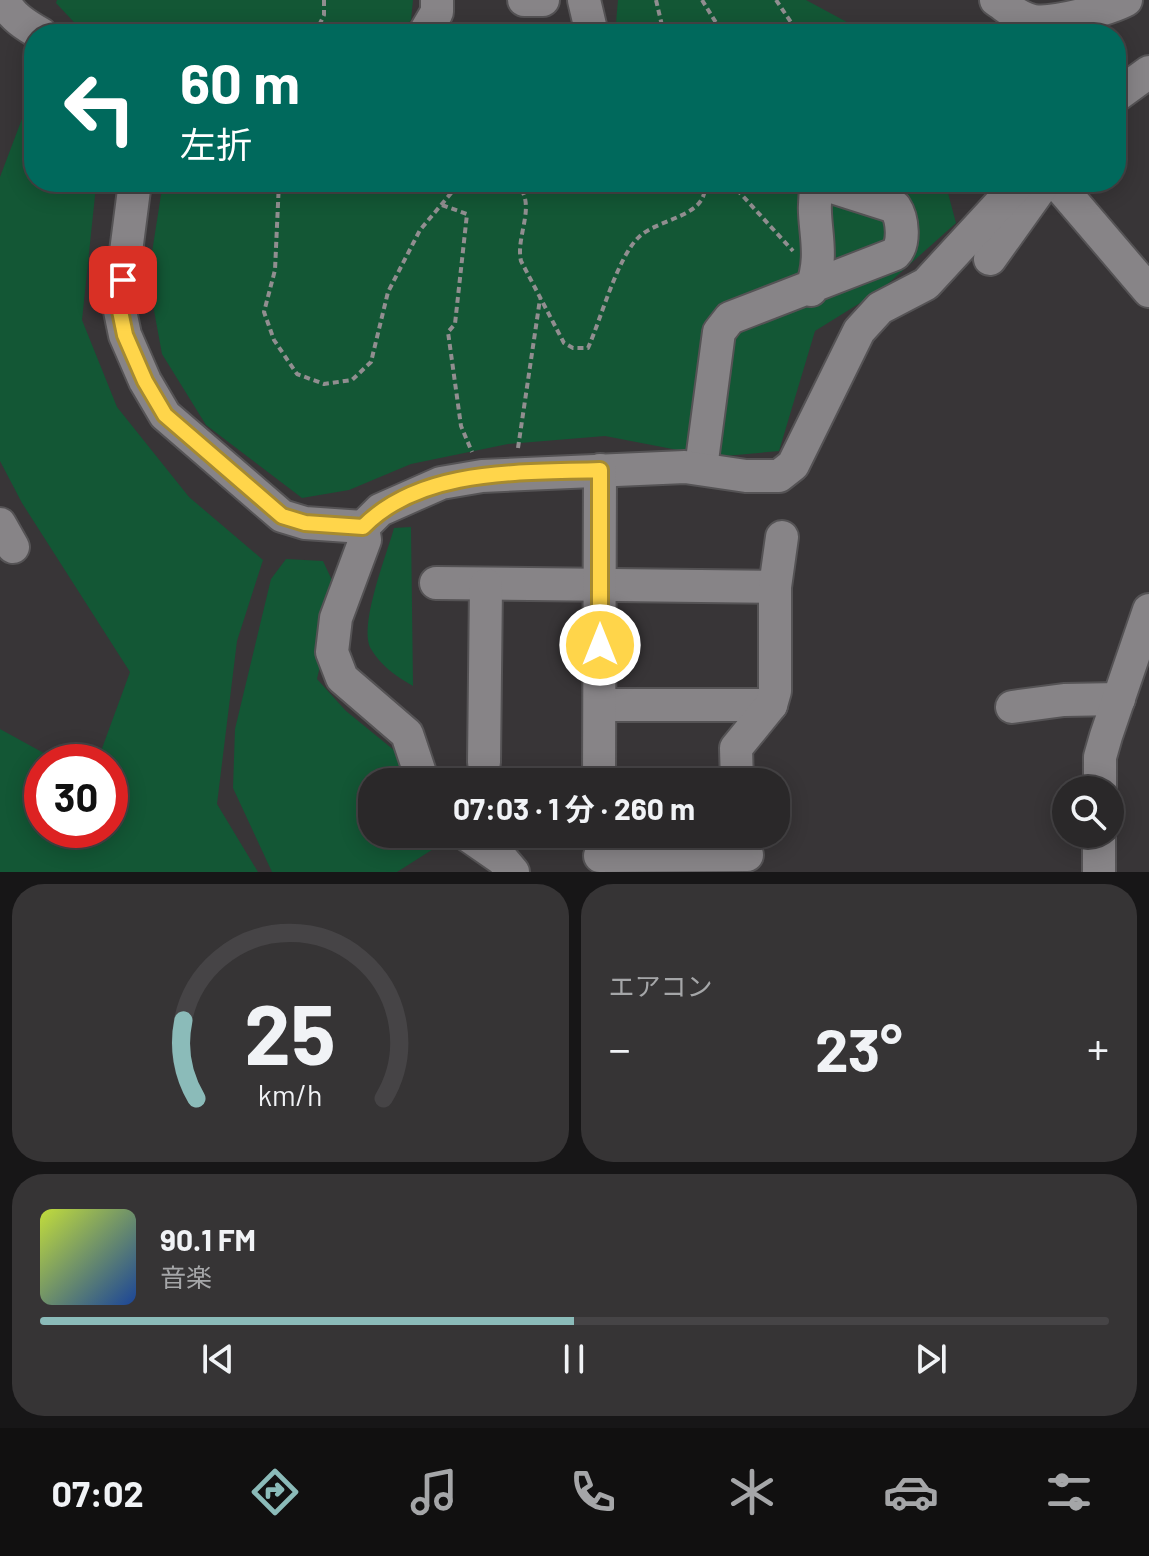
<!DOCTYPE html>
<html lang="ja">
<meta charset="utf-8">
<style>
body{margin:0;font-family:Barlow,"Noto Sans JP",sans-serif;background:#363435;color:#f1f3f6;height:100vh;display:flex;flex-direction:column;font-size:30px;white-space:nowrap}
*{box-sizing:border-box;margin:0}
p{font-size:26px;color:#a5a6a8}
.icon{flex:none;width:44px;height:44px;fill:none;stroke:currentColor;stroke-width:2;stroke-linecap:round;stroke-linejoin:round}
.map{position:relative;height:872px;overflow:hidden}
.sheet{display:flex;flex-direction:column;gap:12px;padding:12px;background:#171617;flex:1}
.sheet>*{flex:none}
.top-card{position:absolute;left:24px;top:24px;width:1102px;height:168px;border-radius:32px;box-shadow:0 4px 20px #0003,0 0 0 2px #464446;background:#00695c;color:#fff;overflow:hidden}
.fabs{position:absolute;left:1052px;top:776px;display:grid;gap:16px}
.fabs a{display:grid;place-items:center;width:72px;height:72px;border-radius:50%;background:#2a2829;box-shadow:0 4px 20px #0003,0 0 0 2px #464446;font-size:40px}
.speed{position:absolute;left:24px;top:744px;display:flex;gap:16px;font-size:40px;font-weight:700;text-align:center}
.speed>*{display:grid;place-content:center;width:104px;height:104px;border-radius:50%;background:#2a2829;box-shadow:0 4px 20px #0003,0 0 0 2px #464446;line-height:1}
.speed .limit{border:12px solid #d22;background:#fff;color:#111}
.pin{position:absolute;display:grid;place-items:center;width:68px;height:68px;color:#fff;margin:-34px;border-radius:16px;box-shadow:0 4px 12px #0006}
.me{position:absolute;width:88px;margin:-44px;rotate:0deg;stroke-linejoin:round;filter:drop-shadow(0 0 6px #0008)}
.turn{display:flex;align-items:center;gap:28px;height:168px;padding:0 24px;font-size:36px}
.turn .icon{width:104px;height:104px;stroke-width:2.5}
.turn b{display:block;font-size:56px;line-height:68px}
.big{font-size:60px;font-weight:700;line-height:1.1}
.sheet .widget{flex:1;display:flex;flex-direction:column;justify-content:center;gap:12px;min-width:0;padding:0 28px;border-radius:32px;background:#363435}
.sheet .dial{align-items:center;gap:0}
.dial svg{height:208px;overflow:visible;fill:none;stroke:#464446;stroke-width:7;stroke-linecap:round;text-anchor:middle}
.dial text{fill:#f1f3f6;stroke:none}
.song{display:flex;align-items:center;gap:24px}
.cover{width:96px;height:96px;border-radius:12px;background:linear-gradient(135deg,hsl(70 70% 55%),hsl(220 70% 35%))}
.played{height:8px;border-radius:4px;background:linear-gradient(90deg,#8bbbb9 50%,#464446 50%)}
.keys{display:flex;justify-content:space-around;direction:ltr}
.heat{display:flex;justify-content:space-between;align-items:center;font-size:44px;direction:ltr}
.sheet .tiles{flex:1;display:grid;gap:12px;grid-template-columns:1fr 1fr}
.widget:last-child{grid-column:span 2}
.trip{position:absolute;left:358px;top:768px;width:432px;height:80px;border-radius:32px;background:#2a2829;box-shadow:0 4px 20px #0003,0 0 0 2px #464446;font-weight:700;line-height:80px;text-align:center}
.menu{display:flex;height:128px;justify-content:space-around;align-items:center;background:#111010;color:#a5a6a8}
.menu .icon{width:56px;height:56px}
.menu .active{color:#8bbbb9}
.menu b{font-size:36px;color:#f1f3f6}
.map>svg:first-child{display:block}
.green{fill:#135735}
.lines{fill:none;stroke-linecap:round;stroke-linejoin:round}
.minor-casing{stroke:#555355;stroke-width:36}
.path{stroke:#918e90;stroke-width:4;stroke-dasharray:6 4;stroke-linecap:butt}
.minor{stroke:#878487;stroke-width:32}
.route-casing{stroke:#a68a30;stroke-width:20}
.route{stroke:#ffd54a;stroke-width:14}
</style>
<div class="map">
<svg width="1149" height="872" viewBox="0 0 1149 872">
<rect width="100%" height="100%" fill="#383537"/>
<g class="green">
<polygon points="57,0 413,0 411,20 398,34 85,34 56,3"/>
<polygon points="618,0 806,0 869,34 615,34"/>
<polygon points="34,87 34,182 94,182 96,186 82,320 117,407 189,497 263,560 237,641 217,804 258,872 0,872 0,729 60,762 42,762 42,830 110,830 110,762 97,762 130,672 22,503 0,461 0,177"/>
<polygon points="163,182 945,182 956,223 881,290 815,331 779,451 714,457 605,436 508,444 411,464 349,490 302,498 206,425 162,354 148,278"/>
<path d="M 411,527 L 411,528 L 413,686 C 396,676 381,666 371,649 C 358,626 387,554 394,528 Z"/>
<polygon points="286,559 323,561 337,591 317,679 346,711 395,751 406,782 372,782 372,834 429,834 438,846 397,872 272,872 233,788 235,729 271,579"/>
</g>
<g class="lines">
<defs>
<g id="minor">
<path d="M 4,0 C 10,16 27,26 41,34"/>
<polyline points="524,0 543,0"/>
<polyline points="584,0 592,34"/>
<path d="M 996,0 C 1008,8 1020,19 1034,21 C 1054,24 1109,9 1126,0"/>
<polyline points="424,34 437,12 437,0"/>
<polyline points="1116,96 1149,72"/>
<polyline points="135,182 119,306 125,335 145,381 165,415 282,516 305,523 363,527"/>
<polyline points="1056,182 1149,291"/>
<polyline points="990,259 1045,182"/>
<path d="M 701,468 L 719,332 L 730,318 L 895,254 C 905,244 903,219 895,207 L 829,186 L 817,187 C 809,222 827,249 811,290"/>
<polyline points="0,524 13,547"/>
<polyline points="363,527 380,510 441,483 482,476 685,467 746,476 779,476 793,465 859,331 880,308 926,284 1020,182"/>
<polyline points="363,527 365,540 336,618 332,652 342,678 407,734 423,782"/>
<polyline points="436,583 775,587"/>
<polyline points="600,705 771,705"/>
<polyline points="1012,707 1064,700 1119,699"/>
<polyline points="484,762 486,585"/>
<polyline points="599,782 600,470"/>
<polyline points="737,782 736,748 771,705 775,691 775,587 782,537"/>
<polyline points="1100,790 1100,757 1106,736 1149,610"/>
<polyline points="466,834 502,859 513,872"/>
<polyline points="1099,834 1099,872"/>
<polyline points="600,856 747,855"/>
</g>
</defs>
<use href="#minor" class="minor-casing"/>
<g class="path">
<polyline points="656,0 664,34"/>
<polyline points="702,0 723,34"/>
<polyline points="776,0 799,34"/>
<polyline points="315,34 324,15 324,0"/>
<polyline points="279,182 275,270 264,312 274,340 297,374 324,384 352,380 371,362 388,292 420,230 452,192 466,182"/>
<path d="M 515,182 C 539,203 515,235 521,261 L 564,343 L 573,348 L 588,348 C 601,319 618,255 640,236 C 660,218 711,216 704,182"/>
<polyline points="730,182 793,251"/>
<polyline points="442,205 467,214 455,324 448,332 461,426 472,452"/>
<polyline points="518,448 540,299"/>
</g>
<use href="#minor" class="minor"/>
</g>
<g class="lines">
<defs>
<path id="route" d="M 123,280 L 119,306 L 125,335 L 145,381 L 165,415 L 282,516 L 305,523 L 363,527 C 422,467 522,473 600,470 L 600,645"/>
</defs>
<use href="#route" class="route-casing"/>
<use href="#route" class="route"/>
</g>
</svg>
<div class="fabs">
<a><svg class="icon" aria-label="search" viewBox="0 0 24 24"><circle cx="10" cy="10" r="6"/><path d="M15 15l6 6"/></svg></a>
</div>
<div class="speed"><div class="limit">30</div></div>
<div class="pin" style="left:123px;top:280px;background:#d93025"><svg class="icon" aria-label="arrive" viewBox="0 0 24 24"><path d="M6 21V4h12l-3 4 3 4H6"/></svg></div>
<svg class="me" style="left:600px;top:645px" viewBox="-20 -20 40 40"><circle r="17" fill="#ffd54a" stroke="#fff" stroke-width="3"/><path d="M0-11L8 9 0 5-8 9z" fill="#fff"/></svg>
<div class="trip">07:03 · 1 分 · 260 m</div>
<div class="top-card">
<div class="turn"><svg class="icon" aria-label="left" viewBox="0 0 24 24"><path d="M17 20v-9H6M10 6l-5 5 5 5"/></svg><div><b>60 m</b>左折</div></div>
</div>
</div>
<section class="sheet">
<div class="tiles">
<div class="widget dial"><svg viewBox="0 0 100 80">
<path d="M14 69A42 42 0 1 1 86 69"/>
<path d="M14 69A42 42 0 0 1 9 39" stroke="#8bbbb9"/>
<text x="50" y="56" font-size="32" font-weight="700">25</text>
<text x="50" y="72" font-size="11">km/h</text>
</svg></div>
<div class="widget"><p>エアコン</p>
<div class="heat"><a>−</a><b class="big">23°</b><a>+</a></div>
</div>
<div class="widget">
<div class="song"><i class="cover"></i><div><b>90.1 FM</b><p>音楽</p></div></div>
<div class="played"></div>
<div class="keys"><svg class="icon" aria-label="previous" viewBox="0 0 24 24"><path d="M18 5L8 12l10 7zM5 5v14"/></svg><svg class="icon" aria-label="pause" viewBox="0 0 24 24"><path d="M8 5v14M16 5v14"/></svg><svg class="icon" aria-label="next" viewBox="0 0 24 24"><path d="M6 5l10 7-10 7zM19 5v14"/></svg></div>
</div>
</div>
</section>
<nav class="menu">
<b>07:02</b>
<svg class="icon active" aria-label="directions" viewBox="0 0 24 24"><path d="M12 3l9 9-9 9-9-9zM9 14v-3h6M13 9l2 2-2 2"/></svg>
<svg class="icon" aria-label="music" viewBox="0 0 24 24"><path d="M9 18V5l10-2v13"/><circle cx="6" cy="18" r="3"/><circle cx="16" cy="16" r="3"/></svg>
<svg class="icon" aria-label="phone" viewBox="0 0 24 24"><path d="M5 4h4l2 5-3 2q2 4 5 5l2-3 5 2v4C11 20 4 13 5 4z"/></svg>
<svg class="icon" aria-label="climate" viewBox="0 0 24 24"><path d="M12 3v18M4 7l16 10M4 17L20 7"/></svg>
<svg class="icon" aria-label="car" viewBox="0 0 24 24"><path d="M5 17H2v-5l4-1 3-4h7l3 4 3 1v5h-3M9 17h6M6 11h13"/><circle cx="7" cy="17" r="2"/><circle cx="17" cy="17" r="2"/></svg>
<svg class="icon" aria-label="filters" viewBox="0 0 24 24"><path d="M4 7h16M4 17h16"/><circle cx="9" cy="7" r="2"/><circle cx="15" cy="17" r="2"/></svg>
</nav>
